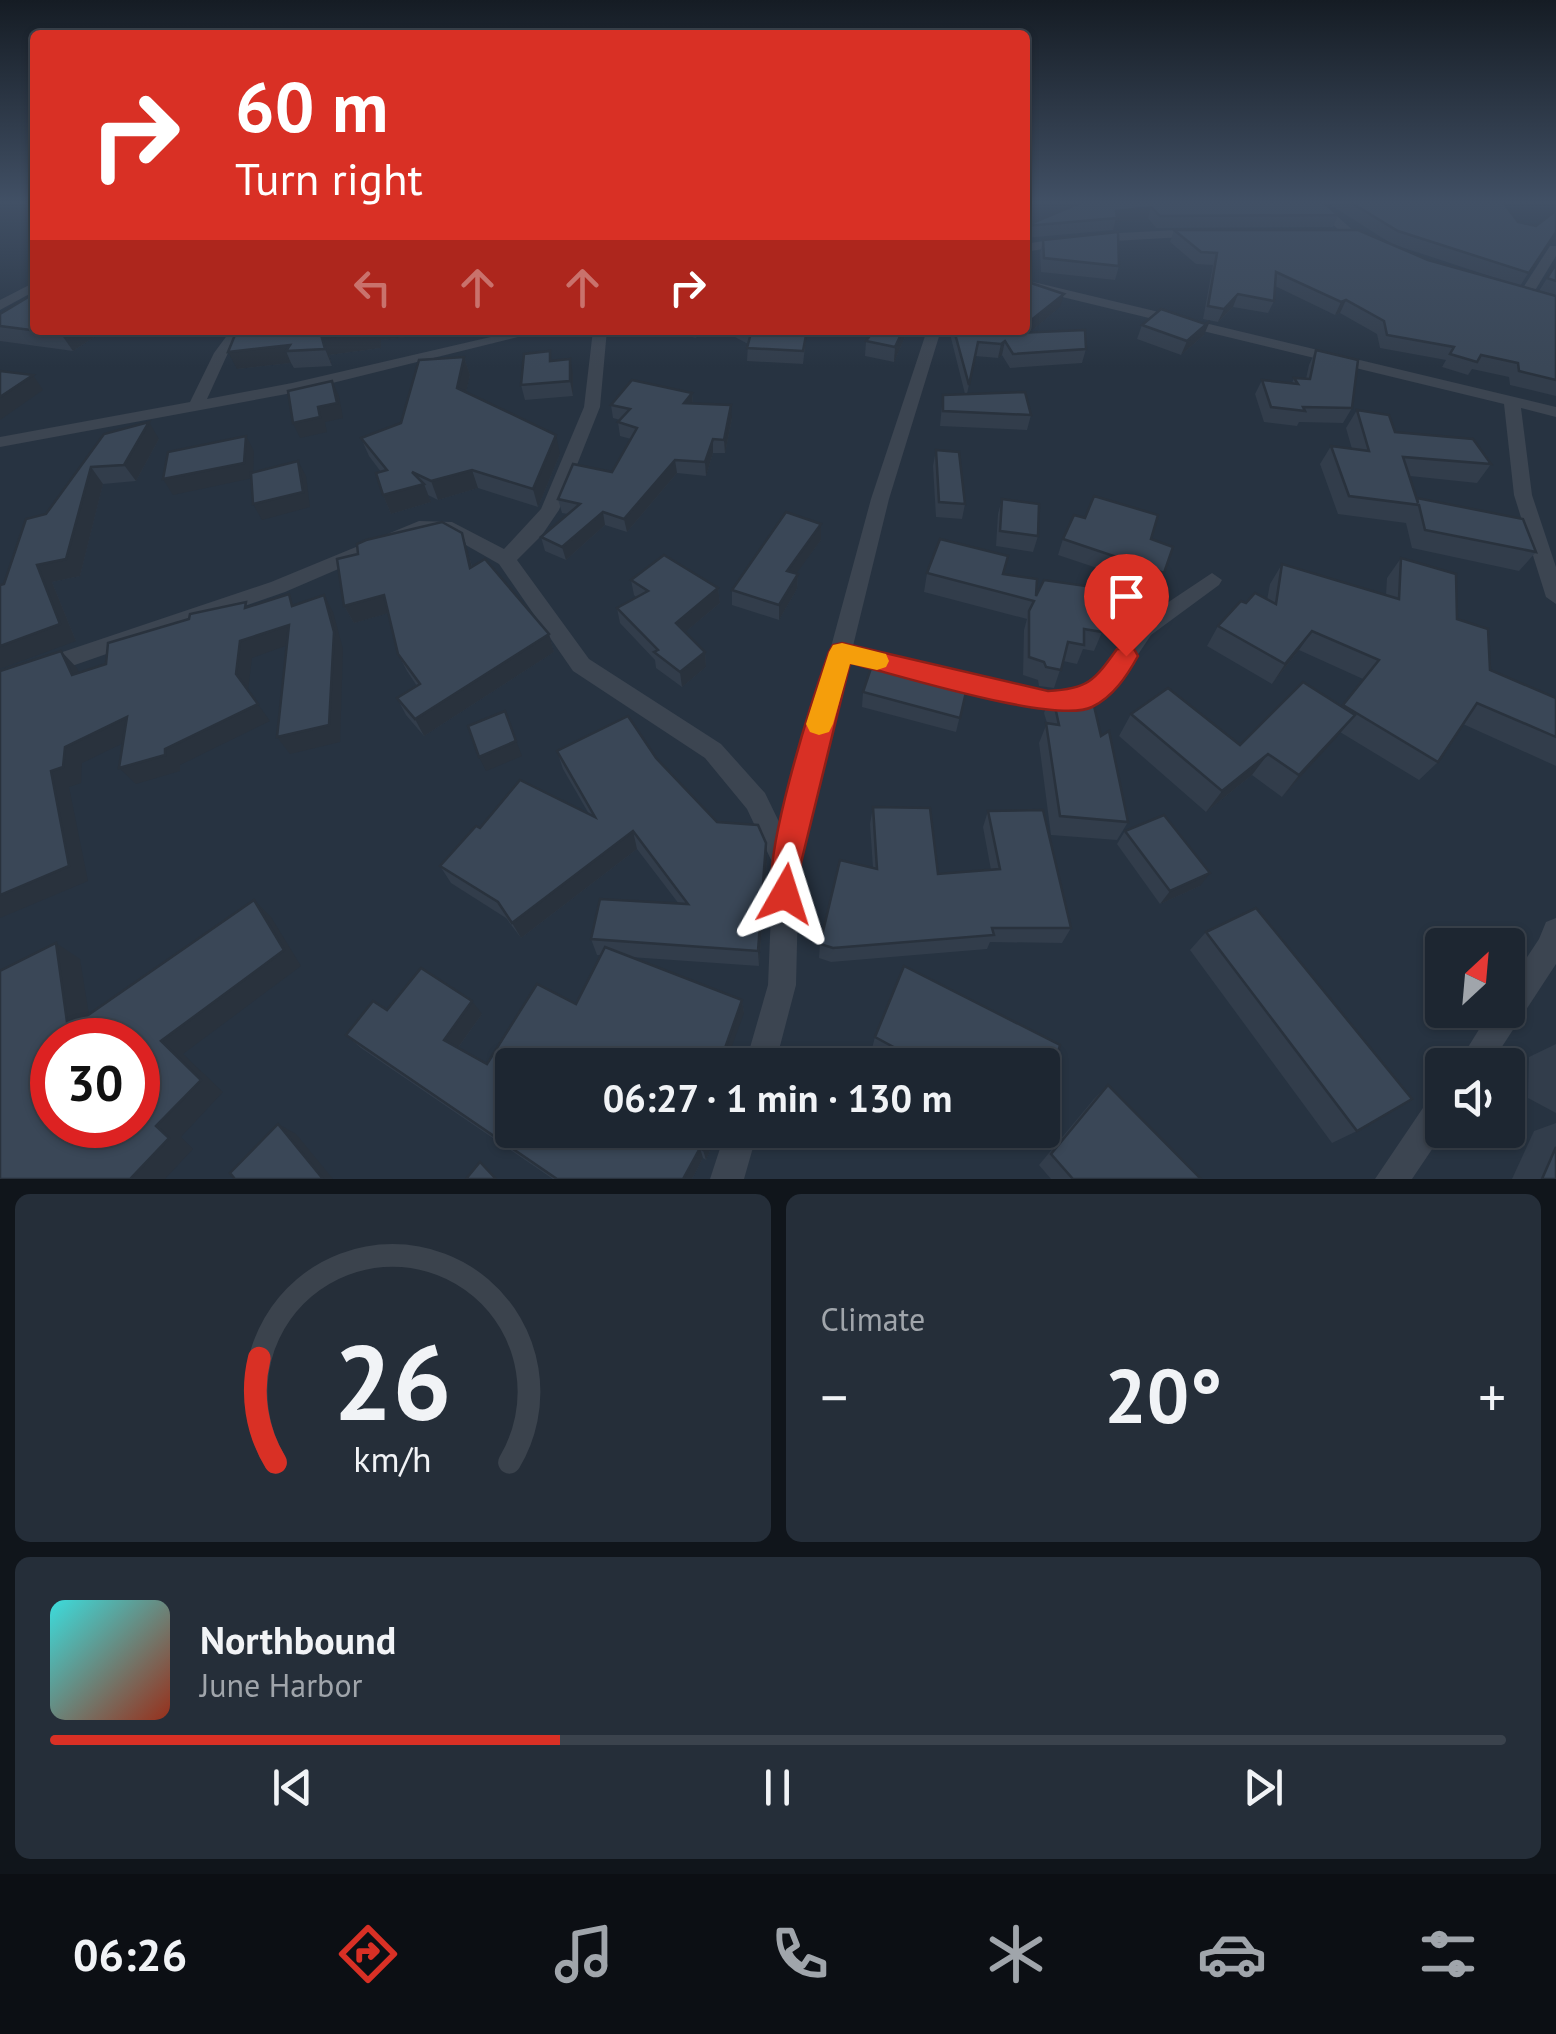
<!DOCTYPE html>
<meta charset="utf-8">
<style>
body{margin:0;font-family:"PT Sans",sans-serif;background:#252e39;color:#f1f3f6;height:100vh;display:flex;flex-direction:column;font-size:38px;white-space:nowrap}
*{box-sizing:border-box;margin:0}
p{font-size:32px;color:#a0a5ab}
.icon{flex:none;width:55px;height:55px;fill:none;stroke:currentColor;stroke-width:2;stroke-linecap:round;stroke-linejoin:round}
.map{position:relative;height:1179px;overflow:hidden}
.side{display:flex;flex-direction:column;gap:15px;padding:15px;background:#10151b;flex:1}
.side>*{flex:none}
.banner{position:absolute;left:30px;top:30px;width:1000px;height:305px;border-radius:10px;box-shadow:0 2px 8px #0004,0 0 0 2px #3b434d;background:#d93025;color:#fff;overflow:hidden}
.needle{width:65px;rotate:26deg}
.buttons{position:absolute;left:1425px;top:928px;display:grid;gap:20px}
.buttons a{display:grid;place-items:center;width:100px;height:100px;border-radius:10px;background:#1d2631;box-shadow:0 2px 8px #0004,0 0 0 2px #3b434d;font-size:50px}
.speed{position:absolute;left:30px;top:1018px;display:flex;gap:20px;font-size:50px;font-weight:700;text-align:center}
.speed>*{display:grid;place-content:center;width:130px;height:130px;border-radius:50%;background:#1d2631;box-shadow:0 2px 8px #0004,0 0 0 2px #3b434d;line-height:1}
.speed .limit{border:15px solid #d22;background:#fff;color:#111}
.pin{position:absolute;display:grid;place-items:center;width:85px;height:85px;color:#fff;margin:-102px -42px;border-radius:50% 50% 50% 0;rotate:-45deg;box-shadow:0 0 10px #0007}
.pin .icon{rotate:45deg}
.me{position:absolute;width:110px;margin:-55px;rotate:6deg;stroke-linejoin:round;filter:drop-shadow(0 0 8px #0008)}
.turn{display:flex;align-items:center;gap:35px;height:210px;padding:0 40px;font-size:45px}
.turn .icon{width:130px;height:130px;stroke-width:2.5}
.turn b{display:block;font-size:70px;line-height:85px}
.lanes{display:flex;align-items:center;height:95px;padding:0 40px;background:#0003;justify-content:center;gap:50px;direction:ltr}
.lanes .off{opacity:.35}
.big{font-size:75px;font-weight:700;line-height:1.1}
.side .tile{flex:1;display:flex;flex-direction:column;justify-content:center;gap:15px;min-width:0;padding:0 35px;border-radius:15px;background:#252e39}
.side .dial{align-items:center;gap:0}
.dial svg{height:260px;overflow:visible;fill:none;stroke:#3b434d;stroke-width:7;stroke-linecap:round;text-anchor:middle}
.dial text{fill:#f1f3f6;stroke:none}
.song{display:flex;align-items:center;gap:30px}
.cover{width:120px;height:120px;border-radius:15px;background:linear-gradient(135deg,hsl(180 70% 55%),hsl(10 70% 35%))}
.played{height:10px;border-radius:5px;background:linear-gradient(90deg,#d93025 35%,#3b434d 35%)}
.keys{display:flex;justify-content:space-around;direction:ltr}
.heat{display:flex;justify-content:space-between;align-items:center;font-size:55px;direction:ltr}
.side .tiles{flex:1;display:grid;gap:15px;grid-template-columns:1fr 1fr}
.tile:last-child{grid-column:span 2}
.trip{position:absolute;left:495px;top:1048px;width:565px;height:100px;border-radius:10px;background:#1d2631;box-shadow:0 2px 8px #0004,0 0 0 2px #3b434d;font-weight:700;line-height:100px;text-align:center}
.tabs{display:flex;height:160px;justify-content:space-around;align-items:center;background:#0c0f14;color:#a0a5ab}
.tabs .icon{width:70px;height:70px}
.tabs .active{color:#d93025}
.tabs b{font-size:45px;color:#f1f3f6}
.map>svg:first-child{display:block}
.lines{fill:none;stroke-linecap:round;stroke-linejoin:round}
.minor{fill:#3c4551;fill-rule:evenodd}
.wall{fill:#323d4b}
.shaded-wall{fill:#29323d}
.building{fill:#3a4757;stroke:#29323d;stroke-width:2.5;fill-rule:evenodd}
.route{fill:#d93025;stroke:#8d1f18;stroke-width:2.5}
.slow{fill:#f59e0b}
</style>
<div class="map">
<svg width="1556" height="1179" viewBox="0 0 1556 1179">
<rect width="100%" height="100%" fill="#273341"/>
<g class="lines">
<g class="minor">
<polygon points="1310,202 1321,202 1355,232 1375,243 1369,247 1347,238"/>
<polygon points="1197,229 1203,233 1201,236 1080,243 1025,252 1025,244 1080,235"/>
<polygon points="1550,246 1556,246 1556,256 1531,297 1521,297 1519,294"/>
<polygon points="1025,280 1556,407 1556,417 1521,408 1532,495 1556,567 1556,604 1546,597 1514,495 1504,404 1025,288"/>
<polygon points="35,282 35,291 0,310 0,300"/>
<polygon points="231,330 245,330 228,353 207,399 292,383 521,330 546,330 292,393 0,447 0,437 190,402 214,353"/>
<polygon points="593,330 607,330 600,407 559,510 542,535 517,560 589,659 721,744 765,793 782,828 871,499 927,330 941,330 889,499 853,646 907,660 910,666 907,672 899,674 849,662 799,863 796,985 775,1065 745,1065 768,985 773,864 747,809 705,758 573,671 499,564 443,532 422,533 285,592 0,691 0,673 271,582 419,521 452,522 504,549 541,509 584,407"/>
<polygon points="1212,573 1222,580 1219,585 1151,635 1115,689 1092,706 1048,710 942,685 934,682 931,676 934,670 942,667 1048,692 1080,691 1099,677 1137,623"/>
<polygon points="1556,918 1556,964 1490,1065 1457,1065 1491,1010 1508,1010 1508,986 1539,939 1546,922"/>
<polygon points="1442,1091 1442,1130 1445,1130 1412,1179 1375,1179 1431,1096"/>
<polygon points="726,1130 758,1130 744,1179 710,1179"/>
</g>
</g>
<g class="wall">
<polygon points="1082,202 1338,215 1333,227 1156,228 1148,218 1115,223 1113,230 1025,238 1025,226"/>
<polygon points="1326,202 1503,202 1518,222 1556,242 1547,244 1520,286 1392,244"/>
<polygon points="1174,230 1428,260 1539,291 1556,264 1556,396 1510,385 1509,377 1472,369 1468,375 1442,367 1446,360 1380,348 1377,334 1340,313 1335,315 1275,286 1274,301 1268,313 1233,307 1218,322 1203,319 1213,265 1196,264 1170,242"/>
<polygon points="1043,240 1119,266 1115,280 1041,272 1040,253"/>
<polygon points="1060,307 1030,332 1086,349 1082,363 1010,368 1002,355 998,358 975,356 967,394 1031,415 1027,430 940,426 943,395 965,394 951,338 952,330 1025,330"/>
<polygon points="0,314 35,330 105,330 73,351 0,341"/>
<polygon points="1142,325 1204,335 1181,355 1137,339"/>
<polygon points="237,330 431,334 381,340 381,348 329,355 332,366 294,368 291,363 237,369"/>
<polygon points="665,330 705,330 696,338"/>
<polygon points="722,330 807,330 803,364 747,361 748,344"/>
<polygon points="908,330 894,362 865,356 866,341"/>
<polygon points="1316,350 1352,408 1343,423 1299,422 1297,426 1264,422 1255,394 1262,380 1292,383 1294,378 1306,379 1309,365"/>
<polygon points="464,357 470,375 466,392 560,454 538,507 478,488 438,500 428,495 431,502 391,514 383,495 381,472 369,456 361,438 401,423"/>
<polygon points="573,374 573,396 525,400 521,385"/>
<polygon points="692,393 693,403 732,418 725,453 713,453 706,476 677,473 627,532 605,525 566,560 545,551 541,537 568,514 562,513 558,499 612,472 631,439 620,436 618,422 620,420 613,418 611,405"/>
<polygon points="1357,410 1395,432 1491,464 1477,483 1410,476 1417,498 1536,552 1519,571 1412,548 1406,523 1338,514 1320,464 1331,446 1352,449 1346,428"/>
<polygon points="104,434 159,439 136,481 103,484 80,576 52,582 76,641 4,584 46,514"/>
<polygon points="936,450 965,504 962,519 936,517 933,466"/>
<polygon points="1002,499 1038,536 1033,552 996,546 998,514"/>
<polygon points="821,524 821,540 796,573 798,574 797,589 779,620 732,605 732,590"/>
<polygon points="462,533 472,566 549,634 554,652 424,736 406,715 397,698 417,686 407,671 398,654 388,613 354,623 344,606"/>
<polygon points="1063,539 1151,539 1164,573 1157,588 1058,555"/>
<polygon points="1401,558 1457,619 1490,670 1556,698 1556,766 1463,724 1438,762 1419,780 1340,732 1282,797 1252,775 1206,812 1119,736 1131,714 1240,745 1342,706 1363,679 1299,650 1272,684 1207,646 1218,626 1267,600 1270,584 1282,564 1386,595 1387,578"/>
<polygon points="927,573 1003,574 1036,596 1102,632 1094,651 1083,649 1077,664 1063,661 1054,688 1039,686 1038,680 1023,675 1024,630 1027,619 924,592"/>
<polygon points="631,580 718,588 720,603 685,632 705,652 706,667 682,687 656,668 655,660 620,623 617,608 636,597 634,595"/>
<polygon points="969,679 956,732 862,707 863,692"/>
<polygon points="1052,693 1101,736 1128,822 1117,840 1051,835 1039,743 1047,723 1044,713"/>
<polygon points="557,751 656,758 717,822 767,860 759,966 630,957 742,1000 744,1013 512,1065 719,1130 706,1160 703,1158 692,1179 553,1179 361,1048 346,1035 387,1010 482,1014 458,1048 487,1064 576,1004 601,955 597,955 591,939 679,904 637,849 521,938 506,918 451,883 440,866 480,828 589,814 563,769"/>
<polygon points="873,807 938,874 991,870 983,827 988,811 1071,928 1062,943 990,942 987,949 831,962 819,958 820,944 873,868 870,824"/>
<polygon points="1125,831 1200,886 1160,904 1117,844"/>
<polygon points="1206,932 1357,1131 1332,1143 1190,950"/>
<polygon points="875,1037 1042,1065 894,1065 871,1052"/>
<polygon points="1556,1044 1556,1113 1528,1098 1529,1057"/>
<polygon points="1108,1085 1201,1179 1051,1179 1039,1165 1094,1099"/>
<polygon points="1556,1123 1556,1179 1512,1179 1534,1131"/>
<polygon points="1012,1130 1034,1130 1027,1138"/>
</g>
<g class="shaded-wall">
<polygon points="1151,207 1148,218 1115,223 1116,211"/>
<polygon points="1555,232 1556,242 1547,244"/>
<polygon points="1064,294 1060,307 1012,347 1015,333 1019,330 1025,330 1025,325"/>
<polygon points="1238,294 1233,307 1218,322 1224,309"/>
<polygon points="1346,300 1340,313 1335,315 1341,302"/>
<polygon points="1210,321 1204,335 1181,355 1187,341"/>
<polygon points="67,330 105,330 73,351 61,334"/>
<polygon points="375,330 432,330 431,334 381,340 381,348 329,355 332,366 325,349 322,338"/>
<polygon points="695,330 705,330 696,338"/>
<polygon points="903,330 908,330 894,362 895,347"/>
<polygon points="1005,341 1002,355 998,358 1001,344"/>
<polygon points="290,345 286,351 291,363 237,369 228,352"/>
<polygon points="464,357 470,375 463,406 457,388"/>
<polygon points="570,359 573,374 573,396 570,381"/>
<polygon points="33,375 43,390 0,420 0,397"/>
<polygon points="332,381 339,396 343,418 325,422 327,432 300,438 293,423 318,407"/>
<polygon points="692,393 693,406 684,403"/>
<polygon points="731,405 732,418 725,453 724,440"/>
<polygon points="149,422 159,439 136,481 124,465"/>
<polygon points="556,435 560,454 538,507 533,489"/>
<polygon points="246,436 254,451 253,478 173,495 163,479"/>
<polygon points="713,439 713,453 706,476 705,462"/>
<polygon points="675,460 677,473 627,532 624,519"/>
<polygon points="298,461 306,476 310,507 262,520 253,504"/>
<polygon points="91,467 103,484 80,576 52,582 76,641 0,669 0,646 37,565"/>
<polygon points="472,470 478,488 438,500 431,481"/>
<polygon points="424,484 431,502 391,514 383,495"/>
<polygon points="603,512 605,525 566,560 562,547"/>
<polygon points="821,524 821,540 787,586 787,571"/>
<polygon points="462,533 468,551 476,585 470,568"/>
<polygon points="798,574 797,589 779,620 779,605"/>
<polygon points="718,588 720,603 678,638 676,623"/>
<polygon points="324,595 333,612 343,649 340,742 290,754 277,737"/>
<polygon points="384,595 392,612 354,623 344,606"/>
<polygon points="289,625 299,641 252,658 248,690 270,721 180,765 180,771 136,784 119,768 165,749 236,674 240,641"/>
<polygon points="1312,631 1299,650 1272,684 1285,664"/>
<polygon points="549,634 554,652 424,736 415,719"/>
<polygon points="61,651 77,668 88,692 72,675"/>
<polygon points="705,652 706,667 682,687 680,672"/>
<polygon points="505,711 522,756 486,771 479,757"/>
<polygon points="1355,715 1337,737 1282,797 1299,775"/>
<polygon points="127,717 142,734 82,763 81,783 69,787 88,881 0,918 0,895 51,771 65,747"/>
<polygon points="1268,754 1252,775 1206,812 1222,791"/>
<polygon points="633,831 637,849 521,938 512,923"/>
<polygon points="766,843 767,860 759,966 758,951"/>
<polygon points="1210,873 1200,886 1160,904 1170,891"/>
<polygon points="254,900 271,917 301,966 183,1054 223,1092 181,1137 193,1149 165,1179 130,1179 156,1126 161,1041"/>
<polygon points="56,943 80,959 93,1040 68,1029"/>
<polygon points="742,1000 744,1013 725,1065 719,1065"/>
<polygon points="472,1001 482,1014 455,1052 444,1040"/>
<polygon points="278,1124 296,1134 333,1179 323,1179"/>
<polygon points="712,1130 719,1130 706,1160 703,1150"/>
<polygon points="700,1148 703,1158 692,1179 683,1179"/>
</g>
<g class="building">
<polygon points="1082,202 1323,202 1338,215 1160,216 1151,207 1116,211 1117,218 1025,226"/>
<polygon points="1350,202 1503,202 1518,222 1536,226 1554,212 1556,212 1556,232 1529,273 1398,231"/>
<polygon points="1174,230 1358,230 1428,260 1556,296 1556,380 1519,371 1518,363 1481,355 1477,362 1450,354 1454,347 1387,335 1384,321 1346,300 1341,302 1276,272 1274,301 1238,294 1224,309 1208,306 1217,253 1201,252"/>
<polygon points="1118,232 1119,266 1044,258 1043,240"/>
<polygon points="1556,264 1556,281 1547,278"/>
<polygon points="1025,281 1064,294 1025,325"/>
<polygon points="35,293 35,330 67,330 61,334 0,326 0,314"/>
<polygon points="1161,309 1205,324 1210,321 1187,341 1142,325"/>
<polygon points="237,330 375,330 322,338 325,349 286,351 290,345 228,352"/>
<polygon points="745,330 807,330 803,351 747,348 751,333"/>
<polygon points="874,330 903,330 895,347 866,341"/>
<polygon points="954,330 1019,330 1015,333 1085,330 1086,349 1013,354 1005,341 1001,344 978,342 969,385"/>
<polygon points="1316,350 1358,360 1352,408 1303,407 1305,411 1271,407 1262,380 1298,384 1294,378 1310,379"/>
<polygon points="550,351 550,361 570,359 570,381 521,385 524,354"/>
<polygon points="464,357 457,388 556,435 533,489 472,470 431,481 412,472 424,484 383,495 376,473 387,470 361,438 401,423 419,360"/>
<polygon points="0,371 33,375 0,397"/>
<polygon points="632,380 692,393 684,403 731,405 724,440 713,439 705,462 675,460 624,519 603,512 562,547 541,537 580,504 558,499 573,464 612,472 637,428 618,422 630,409 611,405"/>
<polygon points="332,381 337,403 318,407 320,417 293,423 288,391"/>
<polygon points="1025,392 1031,415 943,411 943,395"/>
<polygon points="1357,410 1389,415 1395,432 1473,439 1491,464 1403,457 1418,503 1417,498 1523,519 1536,552 1425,530 1419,505 1349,496 1331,446 1369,451"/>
<polygon points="149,422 124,465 91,467 66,559 37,565 60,624 0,646 0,585 4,584 26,519 46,514 104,434"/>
<polygon points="246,436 244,463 163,479 168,452"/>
<polygon points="936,450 959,452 965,504 939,502"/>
<polygon points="298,461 303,492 253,504 251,473"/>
<polygon points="1094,496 1158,515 1151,539 1173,547 1164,573 1063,539 1074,515 1085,518"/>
<polygon points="1002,499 1039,504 1038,536 1000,531"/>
<polygon points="786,512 821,524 787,571 798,574 779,605 732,590"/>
<polygon points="442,522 462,533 470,568 485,559 549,634 415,719 397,698 420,684 398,654 384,595 344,606 337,559 358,554 357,544 366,540"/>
<polygon points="940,539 1008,556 1003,574 1037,579 1036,596 1044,580 1100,588 1102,632 1084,629 1084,645 1068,642 1061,670 1046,667 1044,662 1029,657 1029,611 1034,601 927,573"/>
<polygon points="664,555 718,588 676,623 705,652 680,672 654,652 658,650 617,608 648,591 631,580"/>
<polygon points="1401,558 1456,574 1457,619 1488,629 1490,670 1556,698 1556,737 1477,703 1438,762 1343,705 1379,660 1312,631 1285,664 1218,626 1241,601 1246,603 1255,593 1276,604 1282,564 1399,599"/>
<polygon points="289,594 292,606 324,595 334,632 329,725 277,737 289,625 240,641 236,674 258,704 165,749 165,755 119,768 127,717 65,747 63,767 51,771 69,866 0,895 0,671 61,651 72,675 106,664 108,643 189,619 190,614 246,602 245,608"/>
<polygon points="875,656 969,679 960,718 863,692"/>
<polygon points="1303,682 1355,715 1299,775 1268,754 1222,791 1131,714 1168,688 1240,745"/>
<polygon points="1052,693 1091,693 1101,736 1109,731 1128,822 1060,816 1046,723 1059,725"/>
<polygon points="505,711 516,741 479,757 468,726"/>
<polygon points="628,716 656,758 717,822 758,825 766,843 758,951 591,939 600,899 688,904 633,831 512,923 498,902 440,866 476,826 480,828 520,780 595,817 557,751"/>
<polygon points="873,807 930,808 938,874 1000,869 988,811 1043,810 1071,928 992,928 994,935 833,948 820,944 840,860 877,869"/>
<polygon points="1164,815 1210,873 1170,891 1125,831"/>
<path d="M 254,900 L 284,950 L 161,1041 L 201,1080 L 156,1126 L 169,1138 L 130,1179 L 0,1179 L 0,971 L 56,943 L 68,1029 ZM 52,1040 L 138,1040 L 138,1125 L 52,1125 Z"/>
<polygon points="1256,908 1412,1099 1357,1131 1206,932"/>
<polygon points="605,947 742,1000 719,1065 512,1065 512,1130 712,1130 703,1150 700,1148 683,1179 557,1179 346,1035 373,1001 387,1010 421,968 472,1001 444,1040 487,1064 537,984 576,1004"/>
<polygon points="904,966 1060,1045 1042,1110 1042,1065 927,1065 875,1037"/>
<polygon points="1108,1085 1201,1179 1073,1179 1051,1154"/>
<polygon points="278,1124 323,1179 235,1179 230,1173"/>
<polygon points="1556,1147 1556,1179 1542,1179"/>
<polygon points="480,1162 496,1179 466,1179"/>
</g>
<linearGradient id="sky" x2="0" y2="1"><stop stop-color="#151c24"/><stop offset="0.55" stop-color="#415065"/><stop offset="1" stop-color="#415065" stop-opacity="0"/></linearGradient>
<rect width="1556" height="367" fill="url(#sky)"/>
<path class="route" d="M 842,643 L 1048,691 C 1088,689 1094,681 1117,649 L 1134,649 L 1138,656 C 1127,676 1113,697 1092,707 C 1056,725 895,674 850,663 L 801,863 L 800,894 L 796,904 L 785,908 L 774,904 C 758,865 813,697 829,652 L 833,645 Z"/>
<polygon class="slow" points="842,643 886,654 889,661 886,667 877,670 850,664 833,724 829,732 819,735 810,732 806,724 829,652 833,645"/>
</svg>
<div class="buttons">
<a><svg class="needle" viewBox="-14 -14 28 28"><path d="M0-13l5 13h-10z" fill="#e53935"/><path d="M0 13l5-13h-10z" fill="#a0a5ab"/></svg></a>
<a><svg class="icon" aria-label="sound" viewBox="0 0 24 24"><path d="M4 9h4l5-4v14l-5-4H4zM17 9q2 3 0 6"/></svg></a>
</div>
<div class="speed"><div class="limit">30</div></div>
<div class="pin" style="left:1126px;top:656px;background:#d93025"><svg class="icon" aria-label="arrive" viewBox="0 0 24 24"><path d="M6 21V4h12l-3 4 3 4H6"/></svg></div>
<svg class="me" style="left:785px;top:894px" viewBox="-20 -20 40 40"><path d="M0-17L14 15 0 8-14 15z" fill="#d93025" stroke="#fff" stroke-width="4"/></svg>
<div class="trip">06:27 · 1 min · 130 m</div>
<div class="banner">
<div class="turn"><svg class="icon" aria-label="right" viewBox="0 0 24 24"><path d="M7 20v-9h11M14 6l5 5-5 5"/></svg><div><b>60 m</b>Turn right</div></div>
<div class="lanes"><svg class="icon off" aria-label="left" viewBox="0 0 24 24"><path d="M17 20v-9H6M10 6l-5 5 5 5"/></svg><svg class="icon off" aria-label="ahead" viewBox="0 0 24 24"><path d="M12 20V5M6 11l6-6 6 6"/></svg><svg class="icon off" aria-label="ahead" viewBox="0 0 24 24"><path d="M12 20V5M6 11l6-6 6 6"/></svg><svg class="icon" aria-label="right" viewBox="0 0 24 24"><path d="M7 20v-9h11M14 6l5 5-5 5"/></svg></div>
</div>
</div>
<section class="side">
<div class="tiles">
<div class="tile dial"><svg viewBox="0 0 100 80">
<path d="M14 69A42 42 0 1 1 86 69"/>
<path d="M14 69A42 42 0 0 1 9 37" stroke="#d93025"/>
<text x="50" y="56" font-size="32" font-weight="700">26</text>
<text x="50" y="72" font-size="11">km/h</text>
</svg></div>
<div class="tile"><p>Climate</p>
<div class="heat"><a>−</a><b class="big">20°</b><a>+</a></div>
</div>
<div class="tile">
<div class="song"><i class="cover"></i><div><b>Northbound</b><p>June Harbor</p></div></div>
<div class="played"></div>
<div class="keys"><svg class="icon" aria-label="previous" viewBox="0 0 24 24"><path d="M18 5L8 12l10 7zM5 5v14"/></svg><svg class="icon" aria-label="pause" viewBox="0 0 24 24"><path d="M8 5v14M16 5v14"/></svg><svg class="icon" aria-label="next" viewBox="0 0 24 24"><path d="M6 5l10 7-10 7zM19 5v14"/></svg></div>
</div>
</div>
</section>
<nav class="tabs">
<b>06:26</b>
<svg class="icon active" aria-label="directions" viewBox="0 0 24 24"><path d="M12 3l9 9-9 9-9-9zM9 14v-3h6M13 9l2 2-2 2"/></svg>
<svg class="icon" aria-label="music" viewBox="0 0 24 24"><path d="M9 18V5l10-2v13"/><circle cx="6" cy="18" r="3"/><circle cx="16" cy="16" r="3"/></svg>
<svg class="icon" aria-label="phone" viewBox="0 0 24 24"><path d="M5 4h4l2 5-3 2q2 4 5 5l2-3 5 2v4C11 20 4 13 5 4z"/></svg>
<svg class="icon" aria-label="climate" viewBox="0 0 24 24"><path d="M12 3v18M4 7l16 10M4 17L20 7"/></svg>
<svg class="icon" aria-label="car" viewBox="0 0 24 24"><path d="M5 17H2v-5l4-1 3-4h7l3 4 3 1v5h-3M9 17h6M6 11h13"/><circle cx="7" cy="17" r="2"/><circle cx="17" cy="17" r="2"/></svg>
<svg class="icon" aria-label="filters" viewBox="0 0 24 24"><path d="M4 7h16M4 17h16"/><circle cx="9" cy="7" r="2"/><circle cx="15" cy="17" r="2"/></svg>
</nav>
